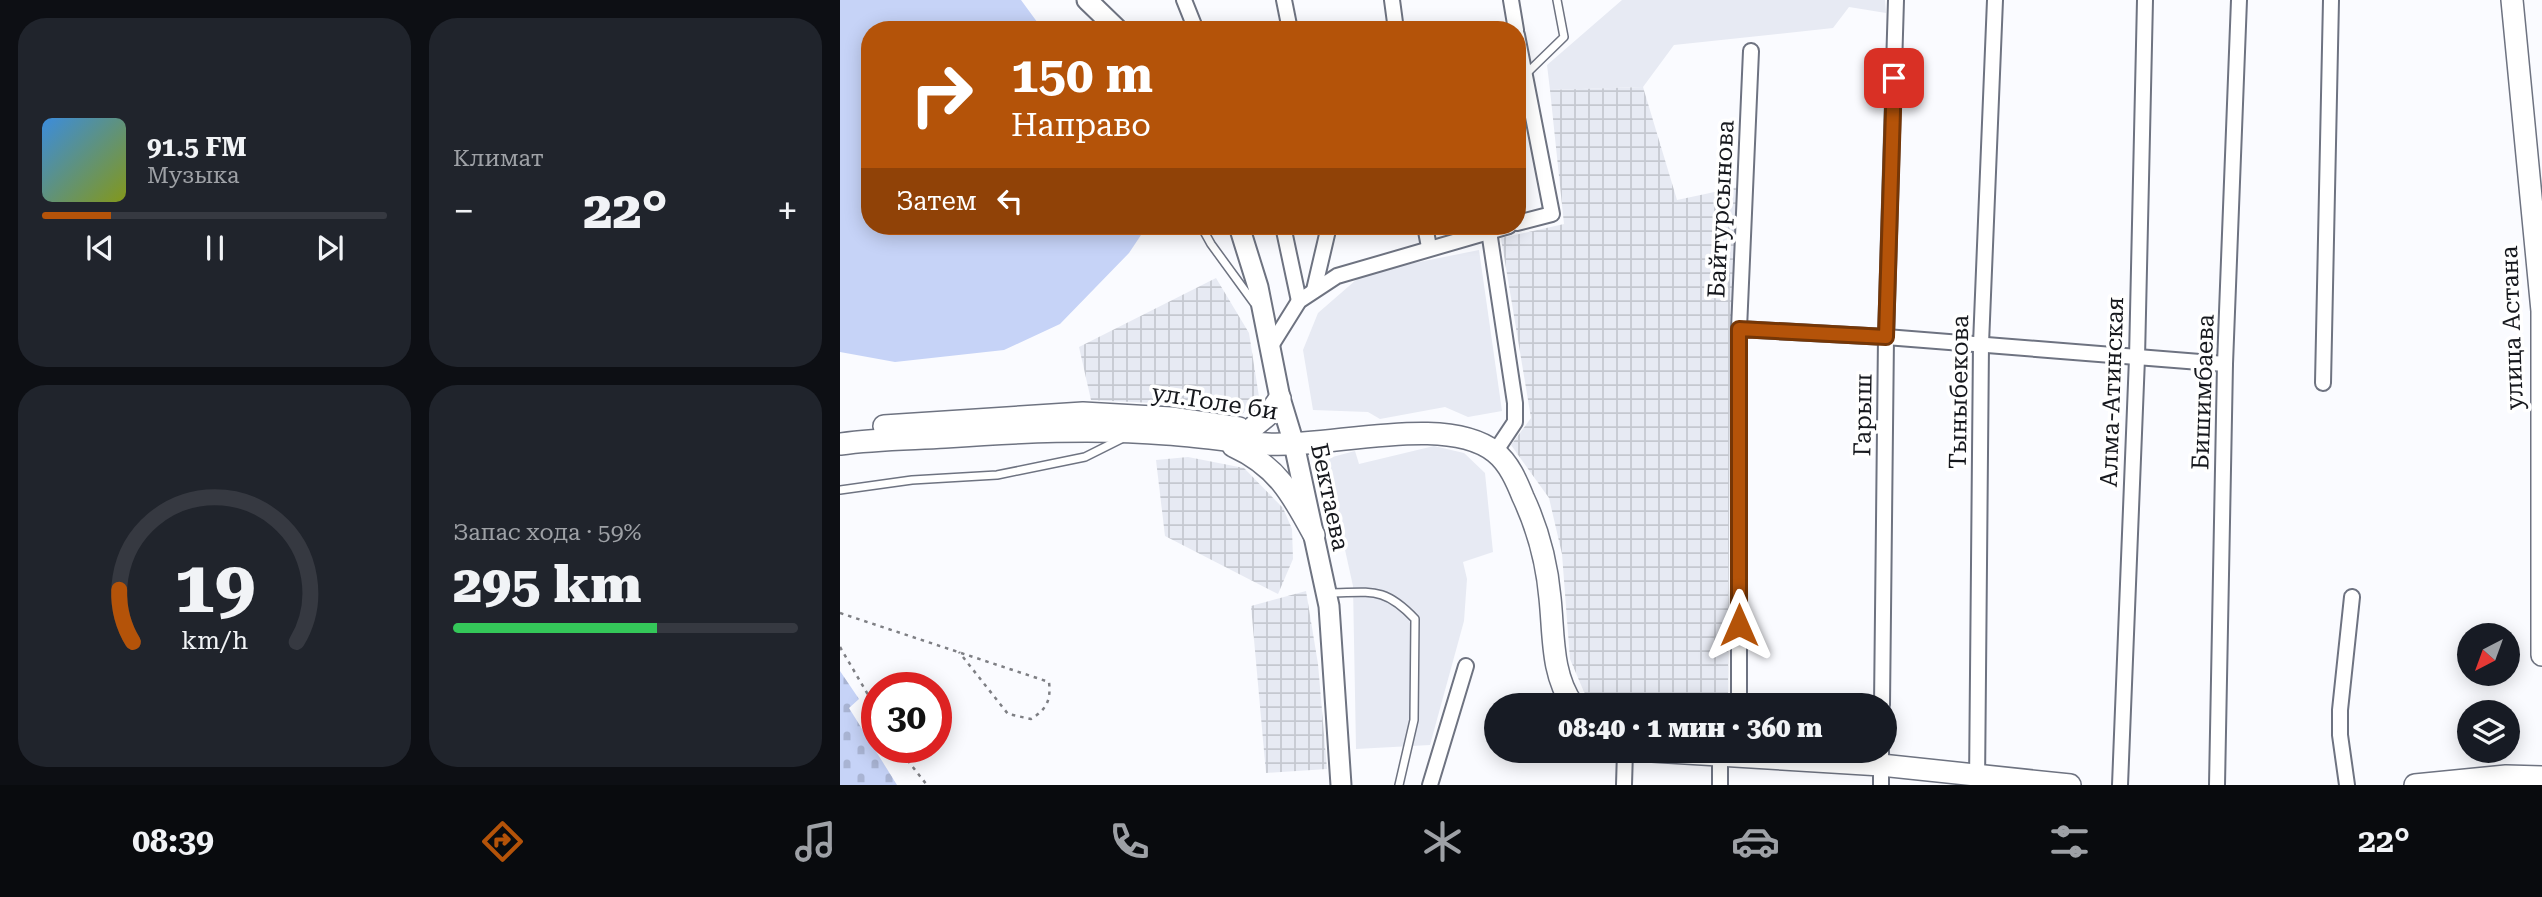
<!DOCTYPE html>
<html lang="ru">
<meta charset="utf-8">
<style>
body{margin:0;font-family:"Roboto Serif",serif;background:#20242c;color:#f1f3f6;height:100vh;display:flex;flex-direction:column;font-size:26px;white-space:nowrap}
*{box-sizing:border-box;margin:0}
p{font-size:23px;color:#9ea1a6}
.icon{flex:none;width:38px;height:38px;fill:none;stroke:currentColor;stroke-width:2;stroke-linecap:round;stroke-linejoin:round}
.map{position:relative;flex:1;overflow:hidden}
.side{display:flex;flex-direction:column;gap:18px;padding:18px;background:#0d0f14;width:840px}
.side>*{flex:none}
.hud{position:absolute;left:21px;top:21px;width:665px;height:214px;border-radius:28px;box-shadow:0 4px 18px #0003;background:#b45309;color:#fff;overflow:hidden}
.needle{width:46px;rotate:221deg}
.tools{position:absolute;left:1617px;top:623px;display:grid;gap:14px}
.tools a{display:grid;place-items:center;width:63px;height:63px;border-radius:50%;background:#171b24;box-shadow:0 4px 18px #0003;font-size:35px}
.speed{position:absolute;left:21px;top:672px;display:flex;gap:14px;font-size:35px;font-weight:700;text-align:center}
.speed>*{display:grid;place-content:center;width:91px;height:91px;border-radius:50%;background:#171b24;box-shadow:0 4px 18px #0003;line-height:1}
.speed .limit{border:10px solid #d22;background:#fff;color:#111}
.pin{position:absolute;display:grid;place-items:center;width:60px;height:60px;color:#fff;margin:-30px;border-radius:14px;box-shadow:0 4px 10px #0006}
.me{position:absolute;width:77px;margin:-38px;rotate:0deg;stroke-linejoin:round;filter:drop-shadow(0 0 5px #0008)}
.turn{display:flex;align-items:center;gap:24px;height:147px;padding:0 35px;font-size:32px}
.turn .icon{width:91px;height:91px;stroke-width:2.5}
.turn b{display:block;font-size:49px;line-height:60px}
.then{display:flex;align-items:center;height:66px;padding:0 35px;background:#0003;gap:14px;font-size:26px}
.big{font-size:52px;font-weight:800;line-height:1.1}
.side .card{flex:1;display:flex;flex-direction:column;justify-content:center;gap:10px;min-width:0;padding:0 24px;border-radius:28px;background:#20242c}
.side .dial{align-items:center;gap:0}
.dial svg{height:182px;overflow:visible;fill:none;stroke:#363941;stroke-width:7;stroke-linecap:round;text-anchor:middle}
.dial text{fill:#f1f3f6;stroke:none}
.song{display:flex;align-items:center;gap:21px}
.cover{width:84px;height:84px;border-radius:10px;background:linear-gradient(135deg,hsl(210 70% 55%),hsl(70 70% 35%))}
.played{height:7px;border-radius:4px;background:linear-gradient(90deg,#b45309 20%,#363941 20%)}
.keys{display:flex;justify-content:space-around;direction:ltr}
.heat{display:flex;justify-content:space-between;align-items:center;font-size:38px;direction:ltr}
.charge{height:10px;border-radius:5px;background:linear-gradient(90deg,#34c759 59%,#363941 0)}
.side .tiles{flex:1;display:grid;gap:18px;grid-template-columns:repeat(2,1fr)}
.trip{position:absolute;left:644px;top:693px;width:413px;height:70px;border-radius:35px;background:#171b24;box-shadow:0 4px 18px #0003;font-weight:800;line-height:70px;text-align:center}
.dock{display:flex;height:112px;justify-content:space-around;align-items:center;background:#090b0e;color:#9ea1a6}
.dock .icon{width:49px;height:49px}
.dock .current{color:#b45309}
.dock b{font-size:32px;color:#f1f3f6}
main{display:flex;flex:1;min-height:0}
.map>svg:first-child{display:block}
.built{fill:#e7eaf3}
.industrial{fill:url(#industrial-grid)}
.cemetery{fill:url(#cemetery-stones)}
.pitch{fill:#c6d3f7}
.lines{fill:none;stroke-linecap:round;stroke-linejoin:round}
.service-casing{stroke:#6e7381;stroke-width:10}
.minor-casing{stroke:#6e7381;stroke-width:18}
.tertiary-casing{stroke:#6e7381;stroke-width:23}
.secondary-casing{stroke:#6e7381;stroke-width:24}
.path{stroke:#7e7f84;stroke-width:2.5;stroke-dasharray:3.5 5;stroke-linecap:butt}
.service{stroke:#fff;stroke-width:7}
.minor{stroke:#fff;stroke-width:14}
.tertiary{stroke:#fff;stroke-width:19}
.secondary{stroke:#fff;stroke-width:21}
.route-casing{stroke:#753606;stroke-width:18}
.route{stroke:#b45309;stroke-width:12}
.labels{text-anchor:middle;dominant-baseline:central;stroke-width:7;stroke-linejoin:round;paint-order:stroke}
.street-label{font-size:24px;fill:#16181d;stroke:#fff}
</style>
<main>
<section class="side">
<div class="tiles">
<div class="card">
<div class="song"><i class="cover"></i><div><b>91.5 FM</b><p>Музыка</p></div></div>
<div class="played"></div>
<div class="keys"><svg class="icon" aria-label="previous" viewBox="0 0 24 24"><path d="M18 5L8 12l10 7zM5 5v14"/></svg><svg class="icon" aria-label="pause" viewBox="0 0 24 24"><path d="M8 5v14M16 5v14"/></svg><svg class="icon" aria-label="next" viewBox="0 0 24 24"><path d="M6 5l10 7-10 7zM19 5v14"/></svg></div>
</div>
<div class="card"><p>Климат</p>
<div class="heat"><a>−</a><b class="big">22°</b><a>+</a></div>
</div>
<div class="card dial"><svg viewBox="0 0 100 80">
<path d="M14 69A42 42 0 1 1 86 69"/>
<path d="M14 69A42 42 0 0 1 8 46" stroke="#b45309"/>
<text x="50" y="56" font-size="32" font-weight="700">19</text>
<text x="50" y="72" font-size="11">km/h</text>
</svg></div>
<div class="card"><p>Запас хода · 59%</p><b class="big">295 km</b><div class="charge"></div></div>
</div>
</section>
<div class="map">
<svg width="1702" height="785" viewBox="0 0 1702 785">
<defs>
<pattern id="industrial-grid" width="8" height="8" patternUnits="userSpaceOnUse" patternTransform="scale(1.75)"><rect width="8" height="8" fill="#e7eaf3"/><path d="M0 4h8M4 0v8" fill="none" stroke="#c5c8d0"/></pattern>
<pattern id="cemetery-stones" width="16" height="16" patternUnits="userSpaceOnUse" patternTransform="scale(1.75)"><rect width="16" height="16" fill="#c6d3f7"/><path d="M2 7V4a2 2 0 0 1 4 0v3zM10 15v-3a2 2 0 0 1 4 0v3z" fill="#a9b4d3"/></pattern>
</defs>
<rect width="100%" height="100%" fill="#fafbff"/>
<g class="built">
<polygon points="782,0 1045,0 1046,13 1009,7 993,28 834,45 803,87 710,90 707,65"/>
<polygon points="639,250 662,411 628,417 605,407 540,419 528,412 473,410 463,350 478,313 524,273"/>
<polygon points="594,446 624,453 645,473 653,552 623,562 627,579 624,621 590,745 516,749 513,586 485,459 515,451 519,464"/>
</g>
<g class="industrial">
<polygon points="803,87 837,200 898,187 890,372 888,705 755,705 744,692 730,659 722,554 709,498 671,445 691,418 661,238 724,224 710,90"/>
<polygon points="376,278 409,333 419,397 402,414 332,404 251,400 239,347"/>
<polygon points="348,457 404,468 443,508 452,529 453,559 438,594 325,536 316,460"/>
<polygon points="466,591 478,664 487,769 426,773 411,606"/>
</g>
<polygon class="cemetery" points="0,671 19,699 9,708 57,785 0,785"/>
<polygon class="pitch" points="0,0 181,0 203,30 30,30 30,226 307,226 289,253 220,324 164,350 55,362 0,352"/>
<g class="lines">
<defs>
<g id="service">
<polyline points="686,74 724,37 717,0"/>
<polyline points="361,226 371,244 414,303"/>
<polyline points="0,490 72,480 157,475 245,457 281,439"/>
<path d="M 486,593 C 530,593 543,585 575,619 L 574,720 L 559,785"/>
</g>
<g id="minor">
<polyline points="344,0 356,30"/>
<polyline points="444,0 450,30"/>
<polyline points="552,0 556,30"/>
<polyline points="671,0 676,30"/>
<polyline points="677,35 712,214 677,223"/>
<polyline points="443,226 459,301"/>
<polyline points="585,226 589,247"/>
<polyline points="649,231 675,403 675,422 655,452"/>
<polyline points="474,290 489,226"/>
<polyline points="899,329 1046,337 1385,364"/>
<polyline points="429,349 459,301 497,276 669,226"/>
<polyline points="1483,383 1491,0"/>
<polyline points="899,705 899,329 911,51"/>
<polyline points="1042,705 1046,337 1056,0"/>
<polyline points="880,755 880,785"/>
<polyline points="1137,784 1141,344 1155,0"/>
<polyline points="590,785 626,666"/>
<polyline points="784,785 785,751"/>
<polyline points="1041,785 1041,751"/>
<polyline points="1280,785 1297,358 1305,0"/>
<polyline points="1377,785 1385,364 1399,0"/>
<polyline points="1507,785 1500,735 1500,710 1512,597"/>
</g>
<g id="tertiary">
<polyline points="247,0 278,30"/>
<polyline points="399,226 418,287 440,398 454,444 489,606 501,785"/>
</g>
<g id="secondary">
<polyline points="1672,0 1702,311 1702,655"/>
<polyline points="44,426 243,413 331,418 399,428"/>
<polyline points="411,429 428,415 440,398"/>
<path d="M 0,444 C 35,439 71,439 105,437 C 179,432 253,428 327,434 C 361,436 394,442 427,444 C 489,448 606,413 655,452 C 669,463 677,482 683,497 C 698,529 707,564 710,598 C 714,635 711,674 733,705"/>
<path d="M 393,446 C 437,466 452,494 474,535"/>
<polyline points="812,751 1041,765 1230,785"/>
<polyline points="1575,785 1666,776 1702,777"/>
</g>
</defs>
<use href="#service" class="service-casing"/>
<use href="#minor" class="minor-casing"/>
<use href="#tertiary" class="tertiary-casing"/>
<use href="#secondary" class="secondary-casing"/>
<g class="path">
<polyline points="293,22 308,30"/>
<path d="M 0,613 L 209,682 C 211,700 207,709 191,719 L 168,714 L 119,652"/>
<polyline points="0,647 37,710"/>
<polyline points="57,747 87,785"/>
</g>
<use href="#service" class="service"/>
<use href="#minor" class="minor"/>
<use href="#tertiary" class="tertiary"/>
<use href="#secondary" class="secondary"/>
</g>
<g class="lines">
<defs>
<polyline id="route" points="899,625 899,329 1046,337 1054,78"/>
</defs>
<use href="#route" class="route-casing"/>
<use href="#route" class="route"/>
</g>
<g class="labels">
<g class="street-label">
<text transform="translate(881 209) rotate(-87)">Байтурсынова</text>
<text transform="translate(1672 328) rotate(-92)">улица Астана</text>
<text transform="translate(1119 392) rotate(-89)">Тыныбекова</text>
<text transform="translate(1272 392) rotate(-88)">Алма-Атинская</text>
<text transform="translate(1363 392) rotate(-88)">Бишимбаева</text>
<text transform="translate(375 402) rotate(9)">ул.Толе би</text>
<text transform="translate(1023 415) rotate(-89)">Гарыш</text>
<text transform="translate(490 497) rotate(78)">Бектаева</text>
</g>
</g>
</svg>
<div class="tools">
<a><svg class="needle" viewBox="-14 -14 28 28"><path d="M0-13l5 13h-10z" fill="#e53935"/><path d="M0 13l5-13h-10z" fill="#9ea1a6"/></svg></a>
<a><svg class="icon" aria-label="layers" viewBox="0 0 24 24"><path d="M12 4l9 5-9 5-9-5zM3 14l9 5 9-5"/></svg></a>
</div>
<div class="speed"><div class="limit">30</div></div>
<div class="pin" style="left:1054px;top:78px;background:#d93025"><svg class="icon" aria-label="arrive" viewBox="0 0 24 24"><path d="M6 21V4h12l-3 4 3 4H6"/></svg></div>
<svg class="me" style="left:899px;top:625px" viewBox="-20 -20 40 40"><path d="M0-17L14 15 0 8-14 15z" fill="#b45309" stroke="#fff" stroke-width="4"/></svg>
<div class="trip">08:40 · 1 мин · 360 m</div>
<div class="hud">
<div class="turn"><svg class="icon" aria-label="right" viewBox="0 0 24 24"><path d="M7 20v-9h11M14 6l5 5-5 5"/></svg><div><b>150 m</b>Направо</div></div>
<div class="then">Затем<svg class="icon" aria-label="left" viewBox="0 0 24 24"><path d="M17 20v-9H6M10 6l-5 5 5 5"/></svg></div>
</div>
</div>
</main>
<nav class="dock">
<b>08:39</b>
<svg class="icon current" aria-label="directions" viewBox="0 0 24 24"><path d="M12 3l9 9-9 9-9-9zM9 14v-3h6M13 9l2 2-2 2"/></svg>
<svg class="icon" aria-label="music" viewBox="0 0 24 24"><path d="M9 18V5l10-2v13"/><circle cx="6" cy="18" r="3"/><circle cx="16" cy="16" r="3"/></svg>
<svg class="icon" aria-label="phone" viewBox="0 0 24 24"><path d="M5 4h4l2 5-3 2q2 4 5 5l2-3 5 2v4C11 20 4 13 5 4z"/></svg>
<svg class="icon" aria-label="climate" viewBox="0 0 24 24"><path d="M12 3v18M4 7l16 10M4 17L20 7"/></svg>
<svg class="icon" aria-label="car" viewBox="0 0 24 24"><path d="M5 17H2v-5l4-1 3-4h7l3 4 3 1v5h-3M9 17h6M6 11h13"/><circle cx="7" cy="17" r="2"/><circle cx="17" cy="17" r="2"/></svg>
<svg class="icon" aria-label="filters" viewBox="0 0 24 24"><path d="M4 7h16M4 17h16"/><circle cx="9" cy="7" r="2"/><circle cx="15" cy="17" r="2"/></svg>
<b>22°</b>
</nav>
